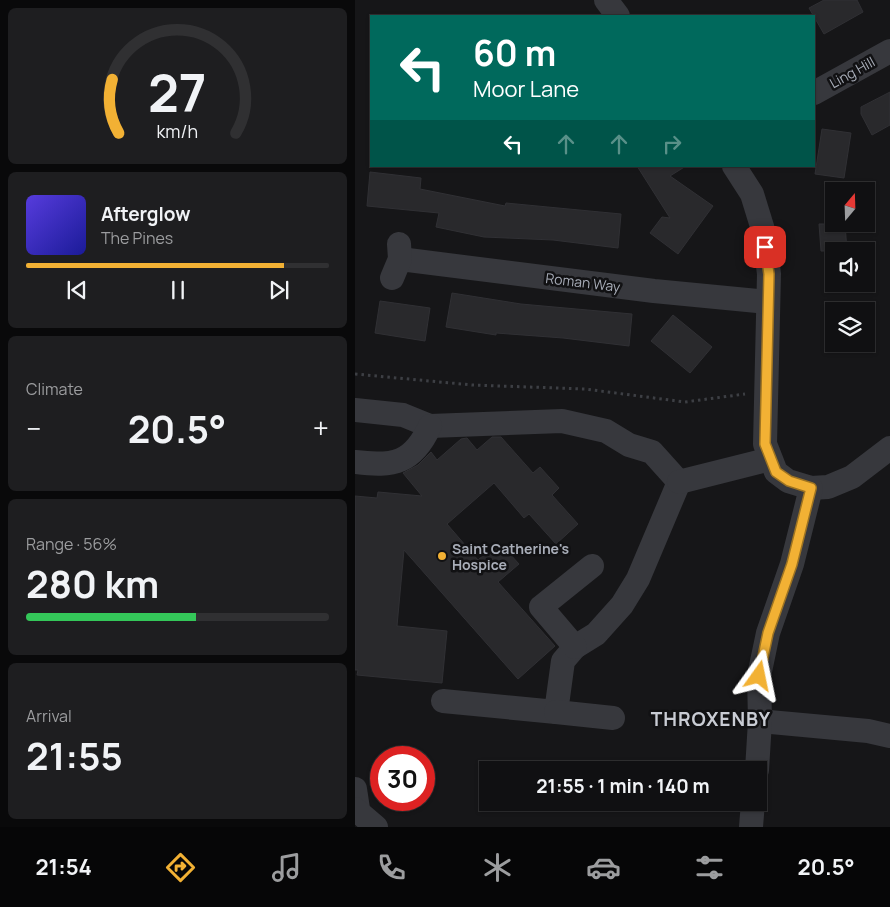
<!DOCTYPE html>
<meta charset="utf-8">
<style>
body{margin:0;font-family:Manrope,sans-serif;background:#1e1e20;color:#f1f3f6;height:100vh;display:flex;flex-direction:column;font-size:19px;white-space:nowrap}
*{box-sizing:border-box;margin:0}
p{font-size:16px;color:#9c9d9f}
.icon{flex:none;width:28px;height:28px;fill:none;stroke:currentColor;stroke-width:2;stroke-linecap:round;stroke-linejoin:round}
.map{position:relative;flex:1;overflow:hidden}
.details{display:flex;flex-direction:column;gap:8px;padding:8px;background:#09090a;width:355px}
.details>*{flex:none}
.banner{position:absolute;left:15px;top:15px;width:445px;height:152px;border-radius:0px;box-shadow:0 1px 4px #0004,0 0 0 1px #303032;background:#00695c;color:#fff;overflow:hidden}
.needle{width:32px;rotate:19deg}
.fabs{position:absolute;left:470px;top:182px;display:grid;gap:10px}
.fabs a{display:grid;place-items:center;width:50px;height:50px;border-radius:0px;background:#101012;box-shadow:0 1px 4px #0004,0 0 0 1px #303032;font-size:25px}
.speed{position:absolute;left:15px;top:746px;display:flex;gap:10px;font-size:25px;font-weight:700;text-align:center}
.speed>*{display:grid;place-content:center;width:65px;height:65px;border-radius:50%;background:#101012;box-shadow:0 1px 4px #0004,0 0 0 1px #303032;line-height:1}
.speed .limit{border:8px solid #d22;background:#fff;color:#111}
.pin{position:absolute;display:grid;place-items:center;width:42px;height:42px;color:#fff;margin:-21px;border-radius:10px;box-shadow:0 2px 8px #0006}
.me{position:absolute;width:55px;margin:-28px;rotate:12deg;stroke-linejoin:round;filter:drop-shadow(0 0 4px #0008)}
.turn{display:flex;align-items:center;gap:18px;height:105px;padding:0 20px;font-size:22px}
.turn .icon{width:65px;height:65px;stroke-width:2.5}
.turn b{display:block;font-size:35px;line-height:42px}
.lanes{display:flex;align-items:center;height:48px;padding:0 20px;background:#0003;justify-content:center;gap:25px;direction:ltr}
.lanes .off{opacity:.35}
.big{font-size:38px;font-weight:700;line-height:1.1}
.details .tile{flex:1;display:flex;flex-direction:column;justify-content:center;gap:8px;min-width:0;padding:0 18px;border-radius:8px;background:#1e1e20}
.details .dial{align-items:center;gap:0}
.dial svg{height:130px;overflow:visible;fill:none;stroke:#303032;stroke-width:7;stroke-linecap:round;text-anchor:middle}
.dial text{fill:#f1f3f6;stroke:none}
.song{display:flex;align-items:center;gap:15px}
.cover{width:60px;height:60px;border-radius:8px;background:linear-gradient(135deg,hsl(250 70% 55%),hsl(240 70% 35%))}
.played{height:5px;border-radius:2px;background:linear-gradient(90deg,#f2b134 85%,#303032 85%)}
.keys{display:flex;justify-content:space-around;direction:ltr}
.heat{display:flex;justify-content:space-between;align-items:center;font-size:28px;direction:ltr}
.charge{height:8px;border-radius:4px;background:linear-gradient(90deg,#34c759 56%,#303032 0)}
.trip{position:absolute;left:124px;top:761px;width:288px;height:50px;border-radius:0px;background:#101012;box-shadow:0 1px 4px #0004,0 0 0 1px #303032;font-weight:700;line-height:50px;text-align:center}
.dock{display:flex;height:80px;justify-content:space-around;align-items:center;background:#060607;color:#9c9d9f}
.dock .icon{width:35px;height:35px}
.dock .on{color:#f2b134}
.dock b{font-size:22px;color:#f1f3f6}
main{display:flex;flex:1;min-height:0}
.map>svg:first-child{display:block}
.building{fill:#29292c;stroke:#303034}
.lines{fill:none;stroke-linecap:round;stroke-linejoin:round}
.path{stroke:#3d3f44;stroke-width:3;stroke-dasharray:2.5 4;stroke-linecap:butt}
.minor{stroke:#37383d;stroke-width:24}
.route-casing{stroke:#9d7322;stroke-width:12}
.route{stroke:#f2b134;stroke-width:9}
.poi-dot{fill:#f2b134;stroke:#111113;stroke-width:2}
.labels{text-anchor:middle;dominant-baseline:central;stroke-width:5;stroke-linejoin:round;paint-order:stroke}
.street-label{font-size:14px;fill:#a8adb8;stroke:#111113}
.poi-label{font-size:14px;font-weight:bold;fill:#a8adb8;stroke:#111113;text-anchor:start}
.district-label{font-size:19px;font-weight:bold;letter-spacing:1px;fill:#c9ccd4;stroke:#111113}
</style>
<main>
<section class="details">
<div class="tile dial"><svg viewBox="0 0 100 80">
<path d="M14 69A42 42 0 1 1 86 69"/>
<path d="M14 69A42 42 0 0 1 10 36" stroke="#f2b134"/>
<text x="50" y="56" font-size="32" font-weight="700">27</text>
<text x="50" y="72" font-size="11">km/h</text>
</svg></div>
<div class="tile">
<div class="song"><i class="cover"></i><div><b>Afterglow</b><p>The Pines</p></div></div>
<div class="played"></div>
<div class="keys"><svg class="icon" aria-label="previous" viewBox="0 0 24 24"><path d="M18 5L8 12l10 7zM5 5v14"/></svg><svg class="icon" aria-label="pause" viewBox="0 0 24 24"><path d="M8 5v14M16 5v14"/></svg><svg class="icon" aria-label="next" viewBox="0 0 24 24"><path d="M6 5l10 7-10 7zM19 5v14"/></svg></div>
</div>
<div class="tile"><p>Climate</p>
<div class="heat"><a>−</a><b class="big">20.5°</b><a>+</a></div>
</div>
<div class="tile"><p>Range · 56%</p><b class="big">280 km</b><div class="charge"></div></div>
<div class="tile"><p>Arrival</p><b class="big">21:55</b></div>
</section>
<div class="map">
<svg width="535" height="827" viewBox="0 0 535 827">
<rect width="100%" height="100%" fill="#161618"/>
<g class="building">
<polygon points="469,0 502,0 508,12 469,34 454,8"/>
<polygon points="535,92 535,125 517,135 506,114 506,107"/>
<polygon points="467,129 496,133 489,178 460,174"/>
<polygon points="282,166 331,166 315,176 358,206 323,254 295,233 307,217 315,218"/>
<polygon points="15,172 66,178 65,189 150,206 151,203 266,214 263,248 198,240 129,237 81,227 84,213 12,206"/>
<polygon points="464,224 490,224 492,251 466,251"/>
<polygon points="97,293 166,304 277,314 274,346 208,338 141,333 141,335 91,327"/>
<polygon points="25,301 75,308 70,341 20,333"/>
<polygon points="318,315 357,347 335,373 296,341"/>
<polygon points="137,437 146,437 178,473 185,467 204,488 197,495 223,524 201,544 174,514 169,518 139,483 92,524 123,560 144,542 164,564 143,582 200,646 163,679 49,550 42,626 92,631 87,683 2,675 3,670 0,670 0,496 22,498 23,492 67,496 48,473 63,465 76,452 82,460 106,439 112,438 122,450"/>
</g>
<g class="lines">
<polyline class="path" points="0,374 117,385 230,389 330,402 390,394"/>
<g class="minor">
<polyline points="251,0 263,16"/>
<polyline points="459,93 535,51"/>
<polyline points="379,166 397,194 409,233 414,274 410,444 421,472 433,481 456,488 473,487 497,477 535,448"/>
<polyline points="45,259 299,291 413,302"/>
<polyline points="37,278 45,259 44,244"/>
<polyline points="0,410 48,415 75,426 207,421 251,431 274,445 297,452 324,482 283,579 267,605 241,634 220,647 208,661 201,712 88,701"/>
<path d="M 0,462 C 39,467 58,463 75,426"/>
<polyline points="324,482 415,459"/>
<polyline points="220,647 186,607 237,566"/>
<polyline points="201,712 258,718"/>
<polyline points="405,721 513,731 535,736"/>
<polyline points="402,770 405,721 404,676 413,633 437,564 456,488"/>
<polyline points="0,789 3,809"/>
<polyline points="0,809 21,827"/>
<polyline points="396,827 398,802"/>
</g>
</g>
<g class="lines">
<defs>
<polyline id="route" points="404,676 413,633 437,564 456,488 434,481 421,472 410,444 414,274 410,247"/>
</defs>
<use href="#route" class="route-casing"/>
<use href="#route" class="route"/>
</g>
<circle class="poi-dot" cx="87" cy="556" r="5"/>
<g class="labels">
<g class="street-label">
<text transform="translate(497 72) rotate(-29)">Ling Hill</text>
<text transform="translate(228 282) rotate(7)">Roman Way</text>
</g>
<g class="poi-label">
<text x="97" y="548">Saint Catherine's<tspan x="97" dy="16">Hospice</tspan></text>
</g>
<g class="district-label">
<text x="356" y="719">THROXENBY</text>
</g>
</g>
</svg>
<div class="fabs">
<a><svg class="needle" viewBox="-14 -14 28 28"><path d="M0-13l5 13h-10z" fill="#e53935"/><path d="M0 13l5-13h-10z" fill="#9c9d9f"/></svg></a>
<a><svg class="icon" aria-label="sound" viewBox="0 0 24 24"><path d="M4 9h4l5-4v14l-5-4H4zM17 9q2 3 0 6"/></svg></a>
<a><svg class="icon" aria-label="layers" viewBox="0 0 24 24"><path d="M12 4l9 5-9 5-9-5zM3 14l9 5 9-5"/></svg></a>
</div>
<div class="speed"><div class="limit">30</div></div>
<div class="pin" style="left:410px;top:247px;background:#d93025"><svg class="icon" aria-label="arrive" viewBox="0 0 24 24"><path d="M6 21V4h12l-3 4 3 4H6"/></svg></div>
<svg class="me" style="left:404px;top:676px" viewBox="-20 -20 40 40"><path d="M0-17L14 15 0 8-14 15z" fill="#f2b134" stroke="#fff" stroke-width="4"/></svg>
<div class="trip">21:55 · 1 min · 140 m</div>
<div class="banner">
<div class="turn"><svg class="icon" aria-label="left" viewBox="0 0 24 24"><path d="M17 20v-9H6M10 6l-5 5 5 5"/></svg><div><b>60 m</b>Moor Lane</div></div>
<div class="lanes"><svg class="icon" aria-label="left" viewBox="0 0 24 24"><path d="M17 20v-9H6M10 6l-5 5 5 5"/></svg><svg class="icon off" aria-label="ahead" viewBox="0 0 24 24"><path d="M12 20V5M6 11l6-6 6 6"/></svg><svg class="icon off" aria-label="ahead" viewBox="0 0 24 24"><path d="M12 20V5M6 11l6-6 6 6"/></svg><svg class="icon off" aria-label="right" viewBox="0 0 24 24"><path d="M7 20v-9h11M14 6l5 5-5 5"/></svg></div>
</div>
</div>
</main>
<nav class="dock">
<b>21:54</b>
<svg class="icon on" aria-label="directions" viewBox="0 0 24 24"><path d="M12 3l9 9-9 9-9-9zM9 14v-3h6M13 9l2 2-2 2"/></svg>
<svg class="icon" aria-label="music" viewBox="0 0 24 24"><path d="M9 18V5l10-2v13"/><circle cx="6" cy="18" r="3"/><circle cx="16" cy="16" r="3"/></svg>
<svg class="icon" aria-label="phone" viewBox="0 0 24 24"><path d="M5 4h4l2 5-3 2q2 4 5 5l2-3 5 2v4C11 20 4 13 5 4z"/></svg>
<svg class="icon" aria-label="climate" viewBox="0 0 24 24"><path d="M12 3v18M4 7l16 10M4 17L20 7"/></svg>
<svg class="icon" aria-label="car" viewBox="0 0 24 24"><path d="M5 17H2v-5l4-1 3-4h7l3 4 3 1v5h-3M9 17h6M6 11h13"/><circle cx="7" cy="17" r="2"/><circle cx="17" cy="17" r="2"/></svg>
<svg class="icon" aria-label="filters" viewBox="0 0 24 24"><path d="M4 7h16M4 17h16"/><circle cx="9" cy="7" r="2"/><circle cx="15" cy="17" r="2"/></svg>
<b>20.5°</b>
</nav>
